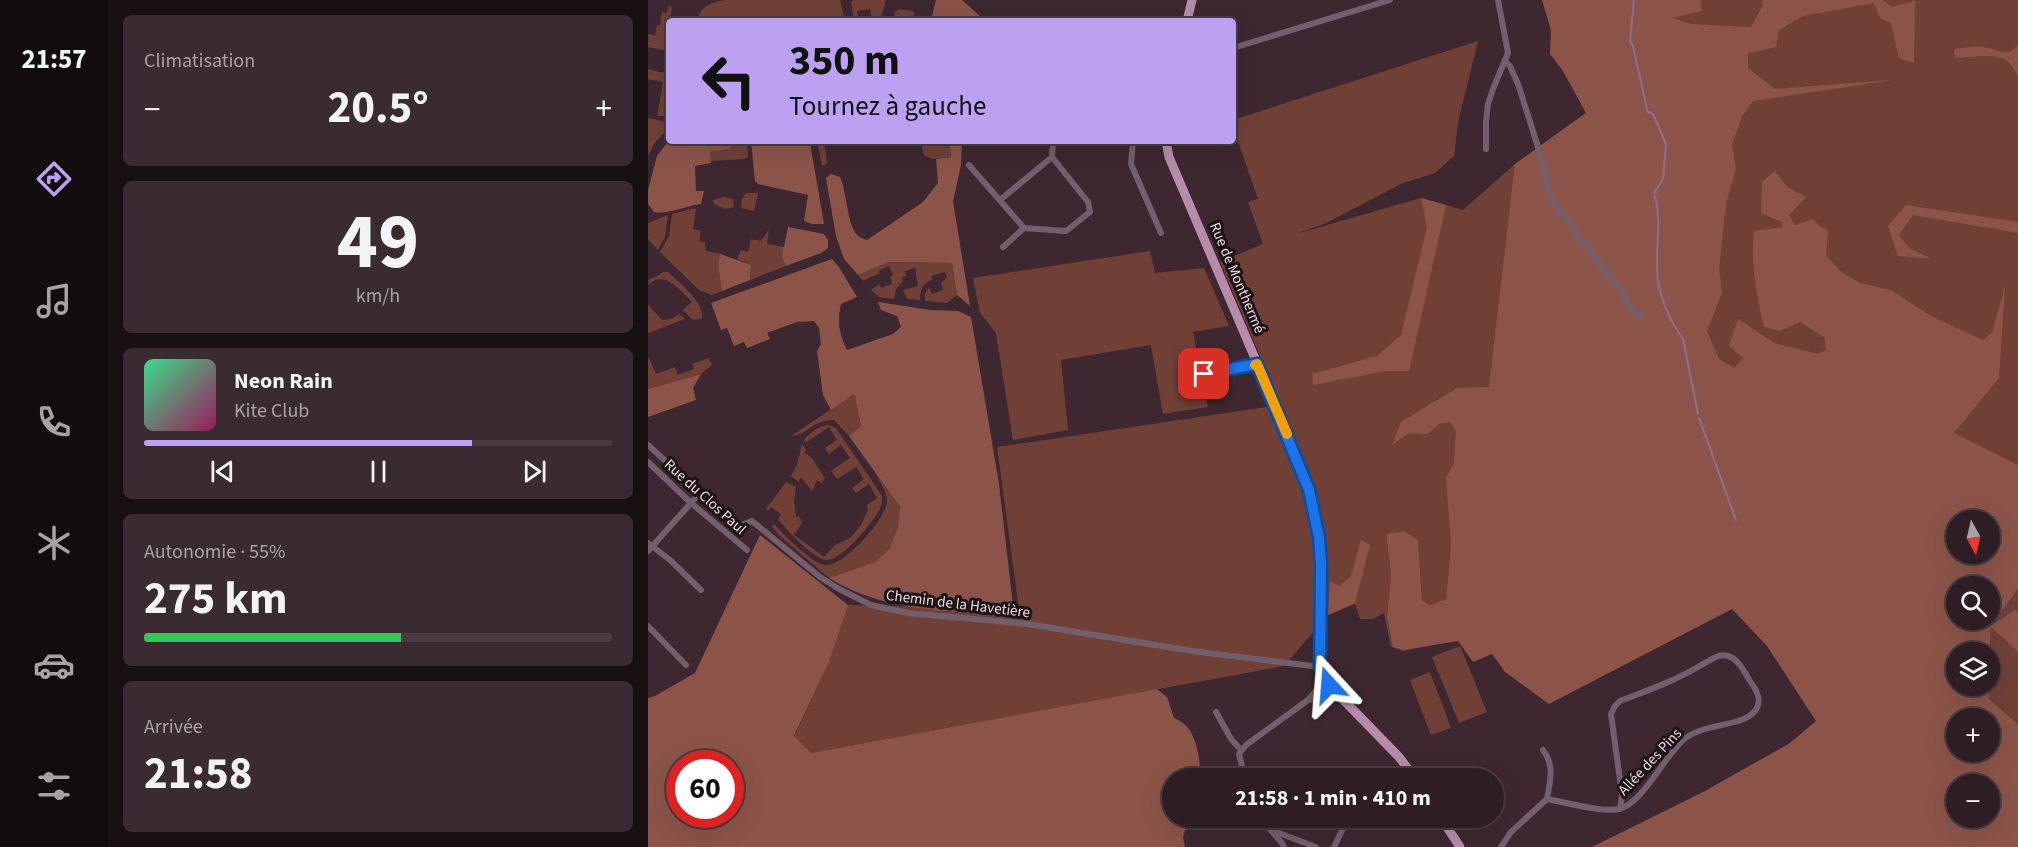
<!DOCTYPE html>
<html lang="fr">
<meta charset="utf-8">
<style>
body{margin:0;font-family:"Source Sans 3",sans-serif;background:#3a2a31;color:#f1f3f6;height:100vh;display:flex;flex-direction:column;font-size:22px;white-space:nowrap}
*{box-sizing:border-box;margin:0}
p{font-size:20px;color:#a7a2a6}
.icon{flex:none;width:33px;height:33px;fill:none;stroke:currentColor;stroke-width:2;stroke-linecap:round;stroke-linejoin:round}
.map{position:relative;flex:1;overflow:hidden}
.side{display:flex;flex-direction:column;gap:15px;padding:15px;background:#191014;width:540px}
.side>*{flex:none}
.guide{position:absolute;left:18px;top:18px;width:570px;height:126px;border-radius:6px;box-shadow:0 6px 24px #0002,0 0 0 2px #493b41;background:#bca0f2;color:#111;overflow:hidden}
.needle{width:39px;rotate:172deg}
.fabs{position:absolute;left:1298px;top:510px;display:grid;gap:12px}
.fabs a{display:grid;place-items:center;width:54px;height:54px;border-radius:50%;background:#2e1d24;box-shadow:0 6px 24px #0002,0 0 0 2px #493b41;font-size:30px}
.speed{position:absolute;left:18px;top:750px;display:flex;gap:12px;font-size:30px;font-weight:700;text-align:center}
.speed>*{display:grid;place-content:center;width:78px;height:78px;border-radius:50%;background:#2e1d24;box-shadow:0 6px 24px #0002,0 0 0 2px #493b41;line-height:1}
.speed .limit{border:9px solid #d22;background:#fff;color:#111}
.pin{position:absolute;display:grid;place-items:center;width:51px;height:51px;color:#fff;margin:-26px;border-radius:12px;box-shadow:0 3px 9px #0006}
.me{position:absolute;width:66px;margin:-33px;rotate:341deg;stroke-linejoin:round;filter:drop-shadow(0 0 4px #0008)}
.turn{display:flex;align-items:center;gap:21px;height:126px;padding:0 24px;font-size:27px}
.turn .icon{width:78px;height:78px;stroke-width:2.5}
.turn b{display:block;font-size:42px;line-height:51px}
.big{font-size:45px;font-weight:700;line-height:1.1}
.side .tile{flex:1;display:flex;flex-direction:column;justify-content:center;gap:9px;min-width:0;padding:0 21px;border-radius:9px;background:#3a2a31}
.side .dial{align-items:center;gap:0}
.dial b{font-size:78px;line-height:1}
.song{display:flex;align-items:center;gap:18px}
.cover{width:72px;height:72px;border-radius:9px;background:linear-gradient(135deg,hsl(150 70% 55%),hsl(330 70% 35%))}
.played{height:6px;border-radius:3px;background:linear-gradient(90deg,#bca0f2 70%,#493b41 70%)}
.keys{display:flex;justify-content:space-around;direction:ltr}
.heat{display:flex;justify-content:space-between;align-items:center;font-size:33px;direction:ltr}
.charge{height:9px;border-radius:4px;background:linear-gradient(90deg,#34c759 55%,#493b41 0)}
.trip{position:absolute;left:514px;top:768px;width:342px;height:60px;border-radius:30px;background:#2e1d24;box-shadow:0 6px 24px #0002,0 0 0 2px #493b41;font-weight:700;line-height:60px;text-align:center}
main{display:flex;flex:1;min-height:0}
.tabs{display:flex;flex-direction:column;width:108px;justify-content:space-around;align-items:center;background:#120c0e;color:#a7a2a6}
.tabs .icon{width:42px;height:42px}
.tabs .selected{color:#bca0f2}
.tabs b{font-size:27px;color:#f1f3f6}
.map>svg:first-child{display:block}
.green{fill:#704037}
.forest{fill:#8c5449;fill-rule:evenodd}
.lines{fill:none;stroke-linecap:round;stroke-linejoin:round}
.stream{stroke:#8a7090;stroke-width:2}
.minor{stroke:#735e6d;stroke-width:6}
.primary{stroke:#b68bab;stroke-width:9}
.route-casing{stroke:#114b97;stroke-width:15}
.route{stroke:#1a73e8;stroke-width:10}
.slow{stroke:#f59e0b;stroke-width:10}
.labels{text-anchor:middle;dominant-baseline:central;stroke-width:6;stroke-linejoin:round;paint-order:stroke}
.street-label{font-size:15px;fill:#e9dadf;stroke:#1e1417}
</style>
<main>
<nav class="tabs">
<b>21:57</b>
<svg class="icon selected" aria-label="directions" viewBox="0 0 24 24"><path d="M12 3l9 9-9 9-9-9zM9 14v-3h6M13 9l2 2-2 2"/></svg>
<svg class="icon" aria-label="music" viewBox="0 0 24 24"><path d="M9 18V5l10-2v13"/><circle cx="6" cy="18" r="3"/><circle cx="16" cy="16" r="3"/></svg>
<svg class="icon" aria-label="phone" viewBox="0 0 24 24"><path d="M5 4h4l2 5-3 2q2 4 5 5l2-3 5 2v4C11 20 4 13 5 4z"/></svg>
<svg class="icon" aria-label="climate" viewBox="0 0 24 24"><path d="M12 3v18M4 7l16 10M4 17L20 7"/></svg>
<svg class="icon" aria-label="car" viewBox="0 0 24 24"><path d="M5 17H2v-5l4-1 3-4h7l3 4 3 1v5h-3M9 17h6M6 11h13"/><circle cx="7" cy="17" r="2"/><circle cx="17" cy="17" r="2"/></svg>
<svg class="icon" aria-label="filters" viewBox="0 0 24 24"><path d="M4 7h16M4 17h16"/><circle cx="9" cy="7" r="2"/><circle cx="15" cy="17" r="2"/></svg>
</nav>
<section class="side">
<div class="tile"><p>Climatisation</p>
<div class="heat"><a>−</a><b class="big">20.5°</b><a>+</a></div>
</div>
<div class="tile dial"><b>49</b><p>km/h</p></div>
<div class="tile">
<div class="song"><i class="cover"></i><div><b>Neon Rain</b><p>Kite Club</p></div></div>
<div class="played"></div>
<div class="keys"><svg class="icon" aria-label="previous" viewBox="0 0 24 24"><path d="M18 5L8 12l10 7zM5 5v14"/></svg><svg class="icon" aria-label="pause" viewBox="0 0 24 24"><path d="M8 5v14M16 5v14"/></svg><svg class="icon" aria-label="next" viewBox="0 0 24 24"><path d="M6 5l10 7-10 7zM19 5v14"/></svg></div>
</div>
<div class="tile"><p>Autonomie · 55%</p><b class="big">275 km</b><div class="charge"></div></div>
<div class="tile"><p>Arrivée</p><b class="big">21:58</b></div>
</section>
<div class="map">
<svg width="1370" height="847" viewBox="0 0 1370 847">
<rect width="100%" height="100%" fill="#3e2730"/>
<g class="green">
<path d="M 78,0 L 192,0 L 197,21 L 50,21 C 52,4 64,3 78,0 Z"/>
<polygon points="205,0 238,0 232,21 224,21 222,9 209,11 211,21 206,21 203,2"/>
<polygon points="907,0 1370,0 1370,465 1306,434 1308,554 1226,636 803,543 798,599 782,605 774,600 770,540 738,534 743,575 739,615 810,640 755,651 743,647 736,613 725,619 712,619 707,604 680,615 636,666 163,753 146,737 181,662 200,605 371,609 349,447 633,405 572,262 615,244 600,202 610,199 585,127 585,120 830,41 810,122 806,156 787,173 755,183 676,224 648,234 773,198 815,210 867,164 938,113"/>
<polygon points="20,6 24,7 18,40 21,41 21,51 0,47 0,34 7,35 9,25 12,25 14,12 19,13"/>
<polygon points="251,9 265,11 266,14 265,19 248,21 246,13"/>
<polygon points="0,69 20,74 19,81 21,82 21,116 9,116 15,82 0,79"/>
<polygon points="0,118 19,122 21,127 6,144 0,156"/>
<polygon points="83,141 99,141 100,157 96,159 62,161 62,152 81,149"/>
<polygon points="169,141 176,141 179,163 176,166 174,165"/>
<polygon points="273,141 301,141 303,157 284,159 276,155"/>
<polygon points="98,193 110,193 106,211 93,208 94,199"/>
<polygon points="76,197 85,199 86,205 84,208 77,209 66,204 65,200"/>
<polygon points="43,209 48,209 45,229 53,231 51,241 57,242 58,251 72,254 70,265 74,291 64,295 51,290 12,252 21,236 24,214"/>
<polygon points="20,215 17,237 10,250 0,239 0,223"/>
<polygon points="121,229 119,244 135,247 134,257 138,266 102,280 103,265 89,259 93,250 100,252 103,239 113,241"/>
<polygon points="502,251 507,273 556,268 581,326 545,332 560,407 515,414 503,345 413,360 420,430 365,440 348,333 332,313 325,278"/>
<path d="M 241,262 L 304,263 L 309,295 L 299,303 L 277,301 L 277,294 L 281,287 L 284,294 L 295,290 L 293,283 L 299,278 L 297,272 L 283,276 L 284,280 C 274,283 272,291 272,300 L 259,299 L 255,290 L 270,286 L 267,268 L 257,271 L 258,276 L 254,277 L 255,281 L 248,289 L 246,299 L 231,297 L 223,290 L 231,284 L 233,288 L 244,284 L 242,277 L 245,275 L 241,266 L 231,270 L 232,273 L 215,281 L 210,275 Z"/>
<path d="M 15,272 L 20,272 C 31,282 58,304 54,319 L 45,320 L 35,310 L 44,302 C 32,290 16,269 0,285 L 1,279 L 6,278 Z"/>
<polygon points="0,305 14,320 24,319 31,314 37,319 0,333"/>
<polygon points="0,356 8,374 27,367 30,375 46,369 44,364 61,358 64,365 53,374 0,389"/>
<path d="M 206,394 L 213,426 L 201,436 L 186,420 C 163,420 159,436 143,436 Z"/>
<path d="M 181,425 L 188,428 L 234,496 C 234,500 234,503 233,506 C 229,519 193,561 179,560 C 165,559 139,530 130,519 L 133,514 L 123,507 L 120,511 L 118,509 L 138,482 L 148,487 L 146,502 L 148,517 L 151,516 L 154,523 L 146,535 L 176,557 L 187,545 L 202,538 L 213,525 L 220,510 L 219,505 L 229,498 L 221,484 L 208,493 L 204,488 L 216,479 L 208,467 L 189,479 L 183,471 L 202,458 L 193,445 L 181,454 L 177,448 L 189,440 L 181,427 L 157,443 L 156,440 C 163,432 170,426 181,425 Z"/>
<polygon points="154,444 158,450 156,452 163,457 177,478 174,483 169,480 164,491 153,477 151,482 143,476 149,465"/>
<path d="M 224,469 L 252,507 L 250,526 L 242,548 L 227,562 L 181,578 L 133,537 L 124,527 L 126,524 C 136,535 163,562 176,565 C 194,569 238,519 239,502 C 239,490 230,479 224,469 Z"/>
<polygon points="1370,589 1370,724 1341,699 1343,627"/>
<polygon points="812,646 839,712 811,723 784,657"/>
<polygon points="782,672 803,728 783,735 762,680"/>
</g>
<g class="forest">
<polygon points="288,0 314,0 334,18 333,21 283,21"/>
<path d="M 894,0 L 1052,0 L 1054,11 L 1024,18 L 1043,24 L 1103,27 L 1115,5 L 1115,0 L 1235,0 L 1243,7 L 1267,1 L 1266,63 L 1251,58 L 1243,23 L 1232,18 L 1226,3 L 1155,16 L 1131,30 L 1128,47 L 1100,53 L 1100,68 L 1127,89 L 1245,80 L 1105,101 L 1094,116 L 1084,145 L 1088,169 L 1078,204 L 1071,269 L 1074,293 L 1059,331 L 1071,359 L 1086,368 L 1095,358 L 1081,346 L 1090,319 L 1126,343 L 1170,354 L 1178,350 L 1177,338 L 1152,322 L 1132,331 L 1116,327 C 1109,295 1102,264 1106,231 L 1135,227 L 1134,222 L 1113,213 L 1114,182 L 1127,171 L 1139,187 L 1158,197 L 1141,215 L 1147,225 L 1165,219 L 1171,226 L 1180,230 L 1178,255 L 1192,271 L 1212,283 L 1243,290 L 1281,315 L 1335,340 L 1344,333 L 1357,286 L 1351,378 L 1306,433 L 1370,465 L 1370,589 L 1344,625 L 1367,610 L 1370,612 L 1370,652 L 1343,627 L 1341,681 L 1341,652 L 1308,652 L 1308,686 L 1341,686 L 1341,699 L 1370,724 L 1370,847 L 944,847 L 1057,791 L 1142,743 L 1168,721 L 1119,646 L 1084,609 L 901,704 L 857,672 L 844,654 L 825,662 L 810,641 L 755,650 L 745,647 L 739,615 L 743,575 L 738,534 L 756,531 L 770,540 L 774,600 L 782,605 L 798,599 L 803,543 L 798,478 L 806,463 L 808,431 L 802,422 L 791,424 L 779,434 L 761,433 L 744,445 L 753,422 L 809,388 L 841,387 L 867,164 L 938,113 L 915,71 L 902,54 L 903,30 ZM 1308,520 L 1341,520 L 1341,554 L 1308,554 ZM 1308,586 L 1341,586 L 1341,620 L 1308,620 ZM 1308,718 L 1341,718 L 1341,752 L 1308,752 ZM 1308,784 L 1341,784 L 1341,818 L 1308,818 Z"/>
<path d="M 1370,44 L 1370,76 C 1366,71 1364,64 1358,60 C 1344,52 1322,59 1307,57 L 1306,49 C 1315,48 1326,46 1335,47 C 1347,48 1361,59 1370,44 Z"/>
<path d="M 21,140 L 83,141 L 82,149 L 62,152 L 63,163 L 47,166 L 48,191 L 56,191 L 53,204 C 37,206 20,215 6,212 L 0,204 L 0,190 L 9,156 Z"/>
<polygon points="103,141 159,141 162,143 176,224 164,224 156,221 160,195 110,184 107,181"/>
<path d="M 301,141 L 314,141 L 313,165 L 305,201 L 322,306 L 309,295 L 304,263 L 241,262 L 210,275 L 196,259 L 188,236 L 178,178 L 183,174 L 192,177 C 199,192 199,226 210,236 C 213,238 216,239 219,240 L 275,202 L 290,183 L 288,159 L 303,157 Z"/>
<polygon points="773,198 798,205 761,371 738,371 665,385 664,374 729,356 753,335 779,227"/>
<polygon points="1258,205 1370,222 1370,233 1265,215 1251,235 1261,248 1284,259 1250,256 1240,226"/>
<polygon points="140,227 176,234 180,240 180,248 173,253 138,266 134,257 135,247 136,247"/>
<polygon points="72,254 103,265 102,280 74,291 70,265"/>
<path d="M 184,259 L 191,267 L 209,297 L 193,304 C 189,322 191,333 199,350 L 245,334 L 253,327 L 249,316 L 233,310 L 230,302 L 282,310 L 310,311 L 323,317 L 351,484 L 366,614 C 305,612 235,612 181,578 L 227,562 L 242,548 L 250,526 L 252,507 L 201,436 L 213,426 L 206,394 L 183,410 L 175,395 L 169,351 L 173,344 L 171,328 L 166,321 L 149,322 L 119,333 L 122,339 L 99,348 L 96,342 L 86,346 L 79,328 L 73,330 L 63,303 Z"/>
<polygon points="53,374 45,388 48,400 0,417 0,389"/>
<path d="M 112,535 L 200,605 L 181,662 L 146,736 L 163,753 L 509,689 L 519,697 L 526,718 C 550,727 551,757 553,778 L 525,778 L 525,818 L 556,818 L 557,826 L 537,830 L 535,838 L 537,847 L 0,847 L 0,698 L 7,696 L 47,673 ZM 32,764 L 82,764 L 82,814 L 32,814 Z"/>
<polygon points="713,540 722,545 707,603 680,615 682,582 692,586 703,576"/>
</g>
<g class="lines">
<g class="stream">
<path d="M 986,0 L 982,41 L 985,46 L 999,109 L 1000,112 L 1005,114 L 1018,144 L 1015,179 L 1006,193 C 1014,218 1008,244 1009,269 C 1009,292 1022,322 1035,339 L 1050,414"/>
<polyline points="1051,418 1088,520"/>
</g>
<g class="minor">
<polyline points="585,48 742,0"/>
<polyline points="858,62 862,66 870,84 890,147 900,188 906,203 992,317"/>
<polyline points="485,141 483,164 513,233"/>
<polyline points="838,149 838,121 840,104 845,89 860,53 850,0"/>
<polyline points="321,165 376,228 418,231 442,212 440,202 404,157 405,141"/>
<polyline points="352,200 404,157"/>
<polyline points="355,247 376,228"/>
<polyline points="556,374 609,364"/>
<polyline points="0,445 85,523 94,525 104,521 172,577 191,589 223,605 260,613 380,624 544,651 672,667"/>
<polyline points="0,462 43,503 99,550"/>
<polyline points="0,543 22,560 53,590"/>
<polyline points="0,551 51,494"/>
<polyline points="0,626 38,665"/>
<polyline points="661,700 675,696 691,695"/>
<polyline points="568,712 583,739 593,750"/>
<path d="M 895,750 C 907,765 902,782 899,799"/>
<polyline points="597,778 591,754 598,745 660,700 677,680"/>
<path d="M 899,799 C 916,802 955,813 971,809 C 994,804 1016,757 1035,740 C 1054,723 1093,727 1106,712 C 1113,705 1111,695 1106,687 C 1099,678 1092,659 1080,656 C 1071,653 1063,660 1055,664 C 1029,680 1001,690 972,701 L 967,706 L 963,714 L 974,795 L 972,809"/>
<polyline points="612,818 634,843 636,847"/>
<polyline points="623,830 668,847"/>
<polyline points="686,847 700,818"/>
<polyline points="853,847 863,832 899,799"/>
</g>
<g class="primary">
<polyline points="539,21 544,0"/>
<polyline points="518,141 521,157 650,459 661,490 671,538 673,564 672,667 681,685 751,757 767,778"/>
<polyline points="793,818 812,847"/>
</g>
</g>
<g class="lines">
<defs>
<polyline id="route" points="556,374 609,364 661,490 671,538 673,564 672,667 681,685"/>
</defs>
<use href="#route" class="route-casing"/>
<use href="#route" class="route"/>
<polyline class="slow" points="607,365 609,364 639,434"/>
</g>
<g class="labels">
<g class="street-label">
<text transform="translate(589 278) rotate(67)">Rue de Monthermé</text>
<text transform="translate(57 497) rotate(42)">Rue du Clos Paul</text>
<text transform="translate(310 604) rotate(7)">Chemin de la Havetière</text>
<text transform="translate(1002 762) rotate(-47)">Allée des Pins</text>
</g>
</g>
</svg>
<div class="fabs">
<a><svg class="needle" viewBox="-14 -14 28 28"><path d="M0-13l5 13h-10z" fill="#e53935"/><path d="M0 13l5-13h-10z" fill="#a7a2a6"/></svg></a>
<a><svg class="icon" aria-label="search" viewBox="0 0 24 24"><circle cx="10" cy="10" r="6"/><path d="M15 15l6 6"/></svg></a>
<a><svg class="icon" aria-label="layers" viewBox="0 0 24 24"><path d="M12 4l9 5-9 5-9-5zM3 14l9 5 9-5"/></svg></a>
<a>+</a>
<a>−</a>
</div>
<div class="speed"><div class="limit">60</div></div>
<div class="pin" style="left:556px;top:374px;background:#d93025"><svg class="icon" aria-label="arrive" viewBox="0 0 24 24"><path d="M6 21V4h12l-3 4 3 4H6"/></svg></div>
<svg class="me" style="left:681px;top:685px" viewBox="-20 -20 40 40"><path d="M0-17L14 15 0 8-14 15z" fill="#1a73e8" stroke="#fff" stroke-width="4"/></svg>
<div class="trip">21:58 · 1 min · 410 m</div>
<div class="guide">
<div class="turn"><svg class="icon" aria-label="left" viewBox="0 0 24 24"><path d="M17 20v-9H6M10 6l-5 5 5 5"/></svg><div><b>350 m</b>Tournez à gauche</div></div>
</div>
</div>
</main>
